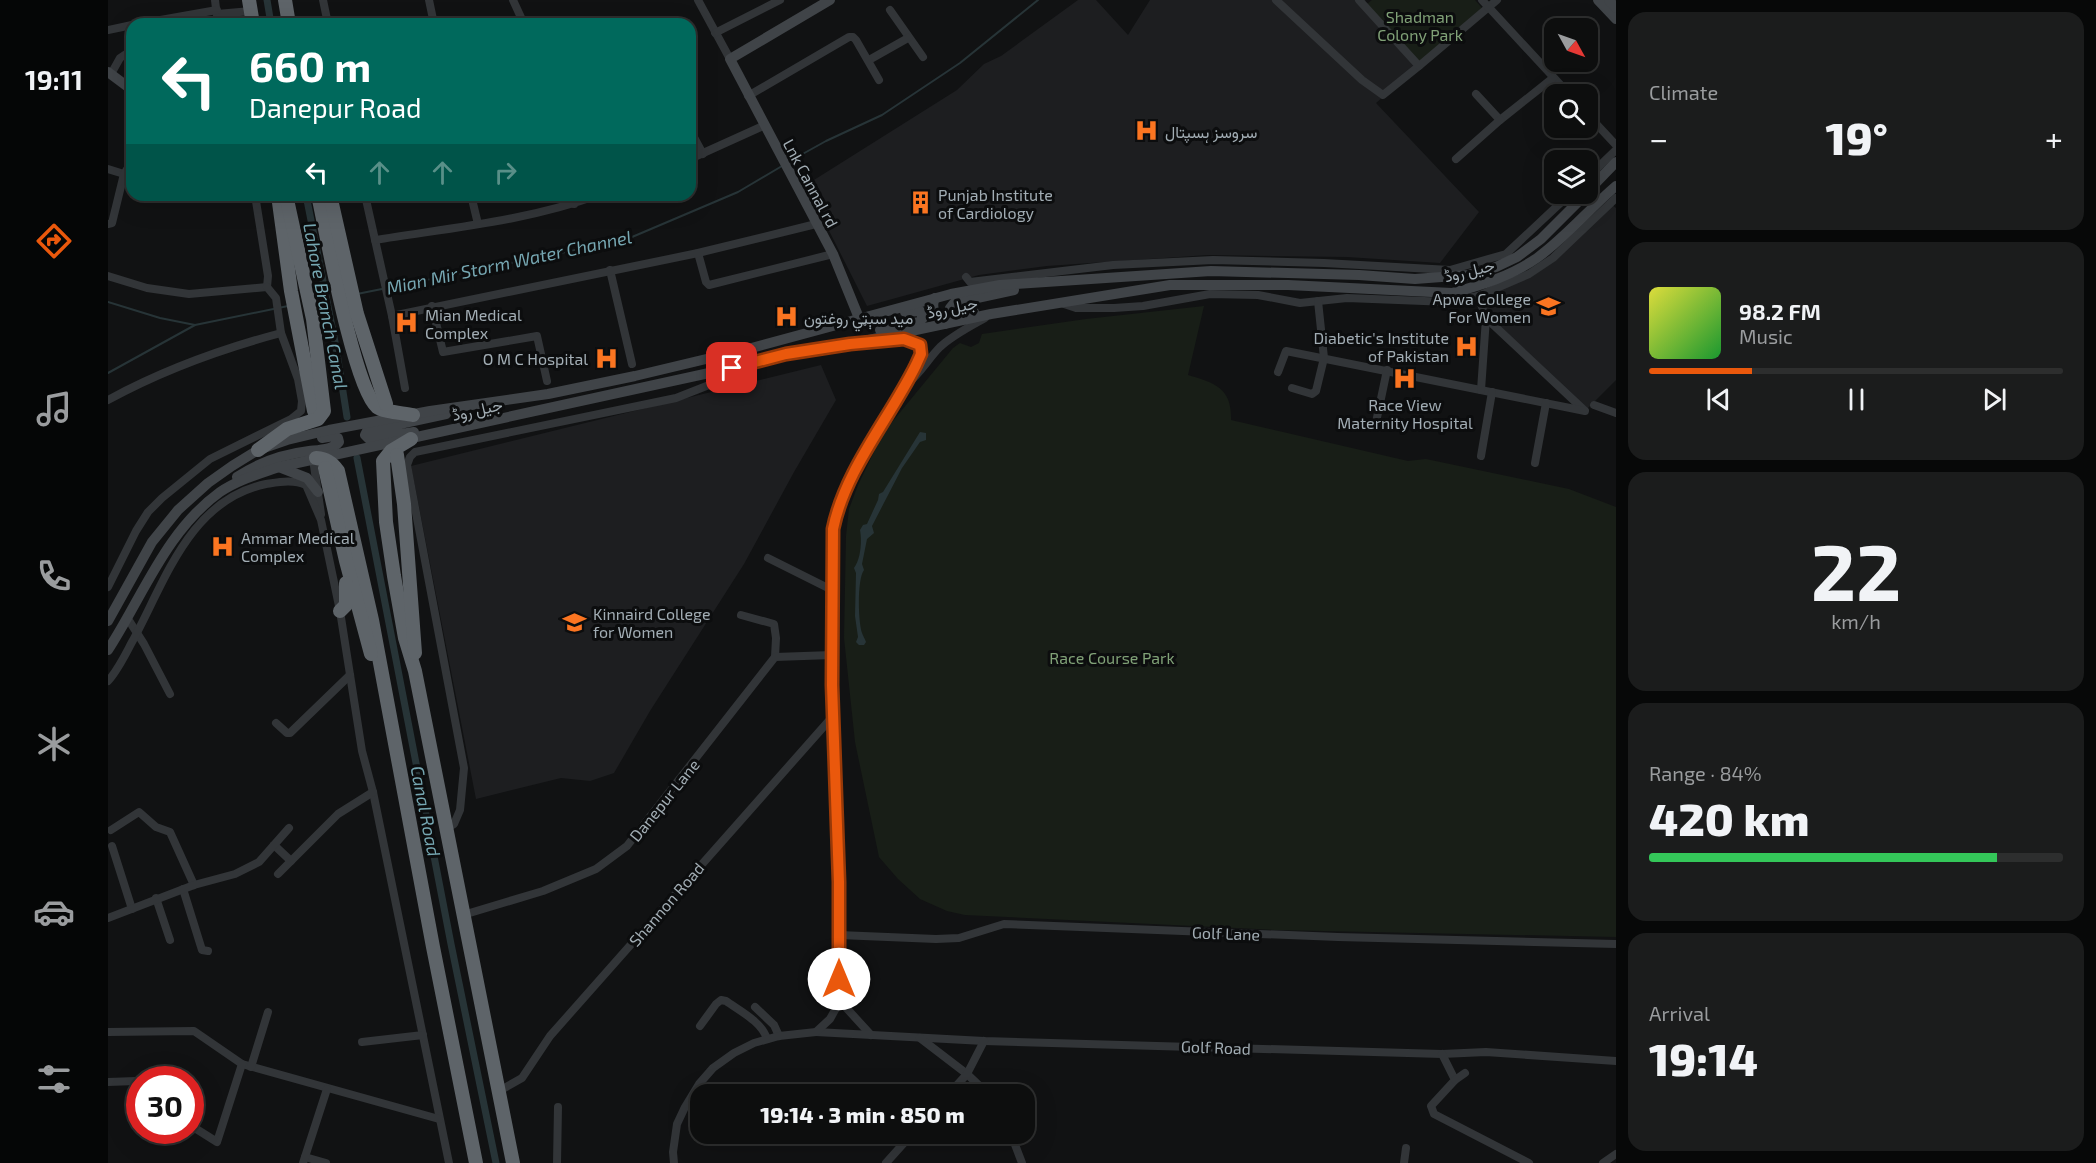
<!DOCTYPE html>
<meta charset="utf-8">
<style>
body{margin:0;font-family:"Exo 2",Vazirmatn,sans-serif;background:#1b1c1c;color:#f1f3f6;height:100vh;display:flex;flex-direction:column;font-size:22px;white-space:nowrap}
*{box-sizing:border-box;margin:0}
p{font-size:20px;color:#9a9c9e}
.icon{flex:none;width:33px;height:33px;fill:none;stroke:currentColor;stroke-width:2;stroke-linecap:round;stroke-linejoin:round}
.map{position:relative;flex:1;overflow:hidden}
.details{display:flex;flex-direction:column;gap:12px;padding:12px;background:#070808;width:480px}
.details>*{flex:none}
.hud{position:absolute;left:18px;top:18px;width:570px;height:183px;border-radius:18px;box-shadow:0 6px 24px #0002,0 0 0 2px #2d2e2e;background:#00695c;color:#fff;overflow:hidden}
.needle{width:39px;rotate:130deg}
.buttons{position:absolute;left:1436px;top:18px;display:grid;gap:12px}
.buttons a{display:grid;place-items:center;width:54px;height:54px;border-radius:12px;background:#0d0e0e;box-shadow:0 6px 24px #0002,0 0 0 2px #2d2e2e;font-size:30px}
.speed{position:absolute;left:18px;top:1066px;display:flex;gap:12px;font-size:30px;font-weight:700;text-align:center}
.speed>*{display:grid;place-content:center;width:78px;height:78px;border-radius:50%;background:#0d0e0e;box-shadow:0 6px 24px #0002,0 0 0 2px #2d2e2e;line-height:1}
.speed .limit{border:9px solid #d22;background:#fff;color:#111}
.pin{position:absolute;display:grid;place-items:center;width:51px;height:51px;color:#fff;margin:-26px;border-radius:12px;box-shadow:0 3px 9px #0006}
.me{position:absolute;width:66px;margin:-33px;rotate:0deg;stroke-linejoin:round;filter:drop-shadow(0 0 4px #0008)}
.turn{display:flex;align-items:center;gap:21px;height:126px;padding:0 24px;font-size:27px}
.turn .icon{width:78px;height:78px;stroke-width:2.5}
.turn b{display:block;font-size:42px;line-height:51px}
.lanes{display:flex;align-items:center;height:57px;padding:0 24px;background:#0003;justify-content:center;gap:30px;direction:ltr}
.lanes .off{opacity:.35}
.big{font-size:45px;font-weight:800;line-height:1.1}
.details .card{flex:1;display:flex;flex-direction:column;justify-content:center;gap:9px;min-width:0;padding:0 21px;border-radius:18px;background:#1b1c1c}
.details .dial{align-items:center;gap:0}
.dial b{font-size:78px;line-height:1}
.song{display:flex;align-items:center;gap:18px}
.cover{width:72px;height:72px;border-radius:9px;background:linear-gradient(135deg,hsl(60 70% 55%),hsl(130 70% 35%))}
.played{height:6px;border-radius:3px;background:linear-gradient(90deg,#ea580c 25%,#2d2e2e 25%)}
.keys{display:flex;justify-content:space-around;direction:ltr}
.heat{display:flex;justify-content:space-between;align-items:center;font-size:33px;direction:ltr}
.charge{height:9px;border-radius:4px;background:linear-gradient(90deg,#34c759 84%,#2d2e2e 0)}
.trip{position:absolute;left:582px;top:1084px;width:345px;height:60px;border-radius:18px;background:#0d0e0e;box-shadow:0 6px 24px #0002,0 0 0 2px #2d2e2e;font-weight:800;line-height:60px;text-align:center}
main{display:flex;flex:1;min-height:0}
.dock{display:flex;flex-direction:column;width:108px;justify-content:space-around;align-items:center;background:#050606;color:#9a9c9e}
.dock .icon{width:42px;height:42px}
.dock .on{color:#ea580c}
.dock b{font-size:27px;color:#f1f3f6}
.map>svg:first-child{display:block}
.built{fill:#1d1e20}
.green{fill:#181e17}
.water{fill:#273437}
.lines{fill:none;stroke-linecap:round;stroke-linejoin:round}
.stream{stroke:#273437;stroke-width:2}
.canal{stroke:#273437;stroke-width:7}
.street{stroke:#323538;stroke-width:8}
.secondary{stroke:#404448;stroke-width:10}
.highway{stroke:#5e6469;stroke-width:14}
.route-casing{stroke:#983908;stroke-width:15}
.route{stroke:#ea580c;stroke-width:10}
.labels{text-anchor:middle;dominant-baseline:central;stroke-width:6;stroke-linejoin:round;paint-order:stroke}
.park-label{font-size:16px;fill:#80a177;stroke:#0c0d0e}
.poi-label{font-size:16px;fill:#a2adb4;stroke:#0c0d0e;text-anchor:start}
.street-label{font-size:16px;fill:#a2adb4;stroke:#0c0d0e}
.water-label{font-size:18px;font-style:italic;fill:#76a7b2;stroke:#0c0d0e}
</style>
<main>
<nav class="dock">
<b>19:11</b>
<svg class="icon on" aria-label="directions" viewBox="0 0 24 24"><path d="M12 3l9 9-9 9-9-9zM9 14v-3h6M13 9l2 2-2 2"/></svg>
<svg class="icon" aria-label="music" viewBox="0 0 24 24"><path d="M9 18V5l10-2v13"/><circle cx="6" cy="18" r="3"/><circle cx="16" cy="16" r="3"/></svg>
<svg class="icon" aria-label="phone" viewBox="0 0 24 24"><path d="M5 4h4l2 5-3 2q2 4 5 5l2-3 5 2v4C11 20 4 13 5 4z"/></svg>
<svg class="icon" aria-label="climate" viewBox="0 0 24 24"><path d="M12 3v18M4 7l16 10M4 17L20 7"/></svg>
<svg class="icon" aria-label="car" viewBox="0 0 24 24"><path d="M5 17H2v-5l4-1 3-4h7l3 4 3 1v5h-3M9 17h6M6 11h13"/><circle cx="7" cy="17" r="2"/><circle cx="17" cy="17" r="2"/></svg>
<svg class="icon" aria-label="filters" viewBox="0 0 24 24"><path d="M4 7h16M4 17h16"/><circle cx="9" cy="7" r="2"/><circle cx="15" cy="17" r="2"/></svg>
</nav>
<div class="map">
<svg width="1508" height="1163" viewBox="0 0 1508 1163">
<rect width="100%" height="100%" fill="#111213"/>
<g class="built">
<polygon points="970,0 988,0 1020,35 1042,0 1258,0 1254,3 1311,66 1268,103 1371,212 1332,263 1239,257 1100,255 939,266 871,275 759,306 698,185 849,90 876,64 893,56"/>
<polygon points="1502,203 1508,208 1508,380 1477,411 1378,318 1370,296 1421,274"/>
<polygon points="713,365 728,400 686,472 636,564 542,711 506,773 482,781 453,778 368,799 303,466"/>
</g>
<g class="green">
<polygon points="1264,0 1367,0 1374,8 1310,63 1259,4"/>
<path d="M 1096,306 L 1080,375 C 1107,383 1124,388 1123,420 L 1300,461 L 1318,459 L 1461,489 L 1508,507 L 1508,937 L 1167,930 L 857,915 L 839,911 L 812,899 L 790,879 L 771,857 L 747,742 L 736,638 L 738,536 L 741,509 L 750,485 L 775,433 L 845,348 L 852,343 L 863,347 L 871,343 L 874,334 L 978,319 Z"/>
</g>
<path class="water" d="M 812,432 L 818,433 L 818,440 L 812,442 L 794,468 L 764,526 L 766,533 L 759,539 L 754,564 L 756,570 C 749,579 750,622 754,633 C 755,636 757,639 758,642 L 756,645 L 751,645 L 748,642 L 750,637 L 747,616 L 748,573 L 746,568 C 753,559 754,540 752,530 L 755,525 L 759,524 L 770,500 L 771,494 L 775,492 Z"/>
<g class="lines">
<g class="stream">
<polyline points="682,161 718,141 774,115 852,63 930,0"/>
<polyline points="249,294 517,240 630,192 674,166"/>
<polyline points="0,302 52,318 87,325"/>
<polyline points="0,373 87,325 180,306"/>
</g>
<g class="canal">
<polyline points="159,0 163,24"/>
<polyline points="198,195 228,347 239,417"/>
<polyline points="249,458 343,944 388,1163"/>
</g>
<g class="street">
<polyline points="107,0 110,24"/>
<polyline points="215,0 220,24"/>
<polyline points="321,0 326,24"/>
<polyline points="405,0 416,24"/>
<polyline points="590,0 622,59"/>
<polyline points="1168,0 1254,80 1275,95 1311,66"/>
<polyline points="1251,0 1311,66 1389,0"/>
<polyline points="1374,0 1461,94"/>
<polyline points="782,10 815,57"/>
<polyline points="109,14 143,11"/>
<polyline points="30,24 109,10"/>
<polyline points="0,30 24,25"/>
<polyline points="607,33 672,0"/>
<polyline points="761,60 800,38"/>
<polyline points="3,74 12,58 24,50"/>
<polyline points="1368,94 1392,120 1445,78"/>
<polyline points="640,96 741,37 745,37 748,40 771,80"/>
<polyline points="1479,114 1508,145"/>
<polyline points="582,130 595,154"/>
<polyline points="582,159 655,126"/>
<polyline points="1348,159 1392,120"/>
<polyline points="0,169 16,174"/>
<polyline points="1479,178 1508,150"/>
<polyline points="147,195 160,276 159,287"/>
<polyline points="257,195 284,316 297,388"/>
<polyline points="363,195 370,224"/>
<polyline points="464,195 466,204"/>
<polyline points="0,224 4,223 16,174 24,161"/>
<path d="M 267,240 C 341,228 419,221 490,195"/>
<polyline points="590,253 598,282 601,285 725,254"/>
<polyline points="502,270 524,364"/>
<polyline points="0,276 39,288 81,294 159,287"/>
<polyline points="858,277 862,282 1005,265 1105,260 1216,263 1342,270 1398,254 1462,194"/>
<polyline points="1370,296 1378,318 1476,410"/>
<polyline points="956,304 968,308 1006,308 1035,306 1102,294 1150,295 1192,303 1239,298 1341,302 1370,296 1421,274 1445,258 1508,198"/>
<polyline points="324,306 335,352 429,336 439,381"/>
<polyline points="284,316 590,253 708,224"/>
<path d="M 778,341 L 796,339 L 812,345 L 813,354 L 799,384 C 812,374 820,359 832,347 C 845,335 861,327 877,318"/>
<polyline points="1170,372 1178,351 1477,411"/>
<polyline points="1184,388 1204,394 1208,391 1216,358 1210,301"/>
<polyline points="1373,390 1378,318"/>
<path d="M 0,400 C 55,370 113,349 173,333"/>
<polyline points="1486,405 1508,413"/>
<polyline points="1267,427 1279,370"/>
<polyline points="1373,456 1384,392"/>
<polyline points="205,459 213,514"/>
<polyline points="1427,463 1438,403"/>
<polyline points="660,558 724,590"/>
<polyline points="0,587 28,531 40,512 54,498 102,459 183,419 193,411 194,401 190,379 173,333 168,298 159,287"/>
<polyline points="633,615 666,624 668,638 667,657"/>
<polyline points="20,619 36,644 62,694"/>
<path d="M 0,681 C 10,670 17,655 24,642 C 57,582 81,500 158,484 C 171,482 185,479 198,485 L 213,520 L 232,611 L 254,751 L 265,792 L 341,1163"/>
<polyline points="168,723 179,733 182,733 242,675"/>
<polyline points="339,828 346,824 352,810 356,768 299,465 302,457 307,452 568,398 601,385 622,369"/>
<polyline points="3,830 31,812 48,827 62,832 86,885"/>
<polyline points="166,845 183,861"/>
<polyline points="4,846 24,909"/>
<polyline points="170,874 230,814 265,792"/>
<polyline points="75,889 94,950 100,951"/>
<polyline points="48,898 62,940"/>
<polyline points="355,915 435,891 488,869 519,846 667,657 724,655"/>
<polyline points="0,918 86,885 127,874 151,862 181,828"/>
<polyline points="731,935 828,939 851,938 896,924 1230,937 1508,944"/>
<polyline points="732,1001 763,1035"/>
<polyline points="647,1007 666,1025 671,1036"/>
<path d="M 592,1026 L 608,1004 L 613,1000 L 618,1001 C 632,1011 654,1022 659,1039"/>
<polyline points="0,1032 86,1031 134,1064 331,1119"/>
<polyline points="708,1032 876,1041 1334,1054 1378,1052 1508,1061"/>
<polyline points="812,1038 859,1074 881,1095"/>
<polyline points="254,1042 315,1035"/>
<polyline points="1334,1054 1347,1080 1323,1106 1326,1114 1421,1163"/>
<polyline points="143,1067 160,1012"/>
<polyline points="1347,1080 1357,1073"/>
<polyline points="0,1082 28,1081"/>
<polyline points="391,1091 414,1078 442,1036 726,715"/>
<polyline points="840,1095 859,1074 876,1041"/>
<polyline points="82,1125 109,1142 134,1064"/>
<polyline points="903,1134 914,1163"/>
<polyline points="197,1157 218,1163"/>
<polyline points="195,1163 219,1089"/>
<polyline points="449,1163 450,1107"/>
<polyline points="566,1163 565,1152 569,1124 577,1107 591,1084 605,1068 626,1053 646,1043 671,1036 708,1032 722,1019 732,1001 731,883 724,685 725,529 733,502 771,429 799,384"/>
<polyline points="778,1163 804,1134"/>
<polyline points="1296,1163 1298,1148"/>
<polyline points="1495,1163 1508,1154"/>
</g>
<g class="secondary">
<polyline points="722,0 622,59 725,254 751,318 755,318"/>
<polyline points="1490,0 1508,19"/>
<polyline points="1501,0 1508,8"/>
<polyline points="0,72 24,90"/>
<polyline points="1479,192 1508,162"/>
<path d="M 827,298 C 822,309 828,316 837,324"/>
<polyline points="866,312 846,314 842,308 846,303 906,290"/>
<polyline points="772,330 811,322 815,318 812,311 797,312"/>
<polyline points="306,432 261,439 257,435 259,431 338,414"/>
<polyline points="171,467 199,478 210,492"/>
<path d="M 129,477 C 150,463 176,454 201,451 C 210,450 225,450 231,442 L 230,438 L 226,436 L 214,438"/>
<polyline points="0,621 44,542 70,510 100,483 124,466 150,450 179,440 221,430 322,411 440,394 527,376 636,350 843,294 892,285 1103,271 1251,275 1307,279 1360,275 1388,267 1409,257 1433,239 1478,194"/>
<path d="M 0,650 C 35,596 58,531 112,492 C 129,480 151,474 171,467 L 624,368 L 678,354 L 742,344 L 883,314 L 1062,285 L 1180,285 L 1344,293 C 1374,285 1403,276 1429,258 C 1458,237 1481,209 1508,186"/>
</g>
<g class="highway">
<polyline points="141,0 145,24"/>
<polyline points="177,0 181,24"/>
<polyline points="170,195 183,291 206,411"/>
<path d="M 210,195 C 218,231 246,388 269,407 C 275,412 296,413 305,415"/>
<polyline points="222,195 249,314 278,404"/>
<polyline points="303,439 283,451 275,461 278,522 286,576 297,638 307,671 405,1163"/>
<polyline points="150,450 179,429 210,419 216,411 205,319 178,195"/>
<polyline points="289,455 296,504 307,653"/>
<path d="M 208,458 C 218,459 224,462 230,471 L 264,620 L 325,947 L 368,1163"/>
<polyline points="217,468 238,561 263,654"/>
<polyline points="232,611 238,605 238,583"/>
</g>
</g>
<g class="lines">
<defs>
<path id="route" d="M 624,368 L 678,354 L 742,344 L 796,339 L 812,345 L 813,354 L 808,365 C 782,418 737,470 725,529 L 724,685 L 731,882 L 731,979"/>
</defs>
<use href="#route" class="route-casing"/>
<use href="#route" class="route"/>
</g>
<defs>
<symbol id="hospital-bare" viewBox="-9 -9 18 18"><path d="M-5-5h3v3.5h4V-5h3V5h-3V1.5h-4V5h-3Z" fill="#fb7521" stroke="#0c0d0e" stroke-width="2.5" paint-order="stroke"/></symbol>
<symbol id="building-bare" viewBox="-9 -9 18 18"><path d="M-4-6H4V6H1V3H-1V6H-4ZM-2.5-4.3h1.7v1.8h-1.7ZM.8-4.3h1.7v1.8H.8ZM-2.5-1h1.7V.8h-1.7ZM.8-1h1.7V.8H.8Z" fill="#fb7521" stroke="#0c0d0e" stroke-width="2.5" paint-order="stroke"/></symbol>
<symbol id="university-bare" viewBox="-9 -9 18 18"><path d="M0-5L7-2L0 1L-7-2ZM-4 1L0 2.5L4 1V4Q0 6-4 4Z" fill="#fb7521" stroke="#0c0d0e" stroke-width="2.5" paint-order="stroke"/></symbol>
</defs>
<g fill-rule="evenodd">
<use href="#hospital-bare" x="1022" y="114" width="33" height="33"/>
<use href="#building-bare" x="796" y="186" width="33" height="33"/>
<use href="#university-bare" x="1424" y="290" width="33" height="33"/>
<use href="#hospital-bare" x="662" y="300" width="33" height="33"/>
<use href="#hospital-bare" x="282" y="306" width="33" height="33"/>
<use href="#hospital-bare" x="1342" y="330" width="33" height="33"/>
<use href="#hospital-bare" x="482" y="342" width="33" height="33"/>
<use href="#hospital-bare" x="1280" y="362" width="33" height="33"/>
<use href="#hospital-bare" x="98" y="530" width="33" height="33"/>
<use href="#university-bare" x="450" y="606" width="33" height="33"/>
</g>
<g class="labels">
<g class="park-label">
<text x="1312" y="16">Shadman<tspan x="1312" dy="18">Colony Park</tspan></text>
<text x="1004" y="657">Race Course Park</text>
</g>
<g class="poi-label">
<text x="1057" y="131">سروسز ہسپتال</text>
<text x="830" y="194">Punjab Institute<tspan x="830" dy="18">of Cardiology</tspan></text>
<text x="1423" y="298" text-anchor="end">Apwa College<tspan x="1423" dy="18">For Women</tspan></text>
<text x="317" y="314">Mian Medical<tspan x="317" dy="18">Complex</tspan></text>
<text x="696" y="317">مید سېټي روغتون</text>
<text x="1341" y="337" text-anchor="end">Diabetic's Institute<tspan x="1341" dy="18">of Pakistan</tspan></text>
<text x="480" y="358" text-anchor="end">O M C Hospital</text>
<text x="1297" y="404" text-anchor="middle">Race View<tspan x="1297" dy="18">Maternity Hospital</tspan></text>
<text x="133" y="537">Ammar Medical<tspan x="133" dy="18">Complex</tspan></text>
<text x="485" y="613">Kinnaird College<tspan x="485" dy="18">for Women</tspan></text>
</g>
<g class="street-label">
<text transform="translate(703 183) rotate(62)">Lnk Cannal rd</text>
<text transform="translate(1361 270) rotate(-14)">جیل روڈ</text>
<text transform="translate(844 307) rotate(-12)">جیل روڈ</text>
<text transform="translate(369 409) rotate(-13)">جیل روڈ</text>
<text transform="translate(556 800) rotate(-51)">Danepur Lane</text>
<text transform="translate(558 904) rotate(-49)">Shannon Road</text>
<text transform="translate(1118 933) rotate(2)">Golf Lane</text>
<text transform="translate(1108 1047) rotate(2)">Golf Road</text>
</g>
<g class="water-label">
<text transform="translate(401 262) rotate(-12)">Mian Mir Storm Water Channel</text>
<text transform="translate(218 306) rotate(79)">Lahore Branch Canal</text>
<text transform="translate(318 811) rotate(79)">Canal Road</text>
</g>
</g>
</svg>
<div class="buttons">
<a><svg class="needle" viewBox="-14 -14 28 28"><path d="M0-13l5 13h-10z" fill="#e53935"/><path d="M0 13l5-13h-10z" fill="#9a9c9e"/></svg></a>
<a><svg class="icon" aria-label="search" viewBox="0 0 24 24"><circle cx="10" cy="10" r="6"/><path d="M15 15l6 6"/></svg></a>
<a><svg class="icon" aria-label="layers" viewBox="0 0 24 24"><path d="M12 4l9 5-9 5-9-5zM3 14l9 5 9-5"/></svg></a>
</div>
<div class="speed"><div class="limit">30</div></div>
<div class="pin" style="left:624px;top:368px;background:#d93025"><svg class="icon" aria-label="arrive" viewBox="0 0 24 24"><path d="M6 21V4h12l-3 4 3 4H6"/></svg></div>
<svg class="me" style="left:731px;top:979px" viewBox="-20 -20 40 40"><circle r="19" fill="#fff"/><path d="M0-13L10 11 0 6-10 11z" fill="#ea580c"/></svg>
<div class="trip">19:14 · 3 min · 850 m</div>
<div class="hud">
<div class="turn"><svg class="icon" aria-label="left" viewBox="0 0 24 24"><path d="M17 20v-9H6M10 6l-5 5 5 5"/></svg><div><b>660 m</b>Danepur Road</div></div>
<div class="lanes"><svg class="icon" aria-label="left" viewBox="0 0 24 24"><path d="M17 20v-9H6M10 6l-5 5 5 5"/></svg><svg class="icon off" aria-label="ahead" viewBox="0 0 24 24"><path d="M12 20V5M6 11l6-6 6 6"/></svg><svg class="icon off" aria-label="ahead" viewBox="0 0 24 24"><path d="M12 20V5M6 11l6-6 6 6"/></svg><svg class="icon off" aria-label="right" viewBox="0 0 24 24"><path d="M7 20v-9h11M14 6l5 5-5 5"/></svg></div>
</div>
</div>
<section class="details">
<div class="card"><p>Climate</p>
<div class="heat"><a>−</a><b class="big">19°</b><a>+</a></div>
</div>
<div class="card">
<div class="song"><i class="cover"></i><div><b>98.2 FM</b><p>Music</p></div></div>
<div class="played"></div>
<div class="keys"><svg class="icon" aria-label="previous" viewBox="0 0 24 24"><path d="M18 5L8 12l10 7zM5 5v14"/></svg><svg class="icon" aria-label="pause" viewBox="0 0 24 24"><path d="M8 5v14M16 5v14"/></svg><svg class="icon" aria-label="next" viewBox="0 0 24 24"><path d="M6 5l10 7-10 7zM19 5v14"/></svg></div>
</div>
<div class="card dial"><b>22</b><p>km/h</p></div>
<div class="card"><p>Range · 84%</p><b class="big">420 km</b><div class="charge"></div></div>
<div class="card"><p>Arrival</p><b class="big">19:14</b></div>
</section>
</main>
